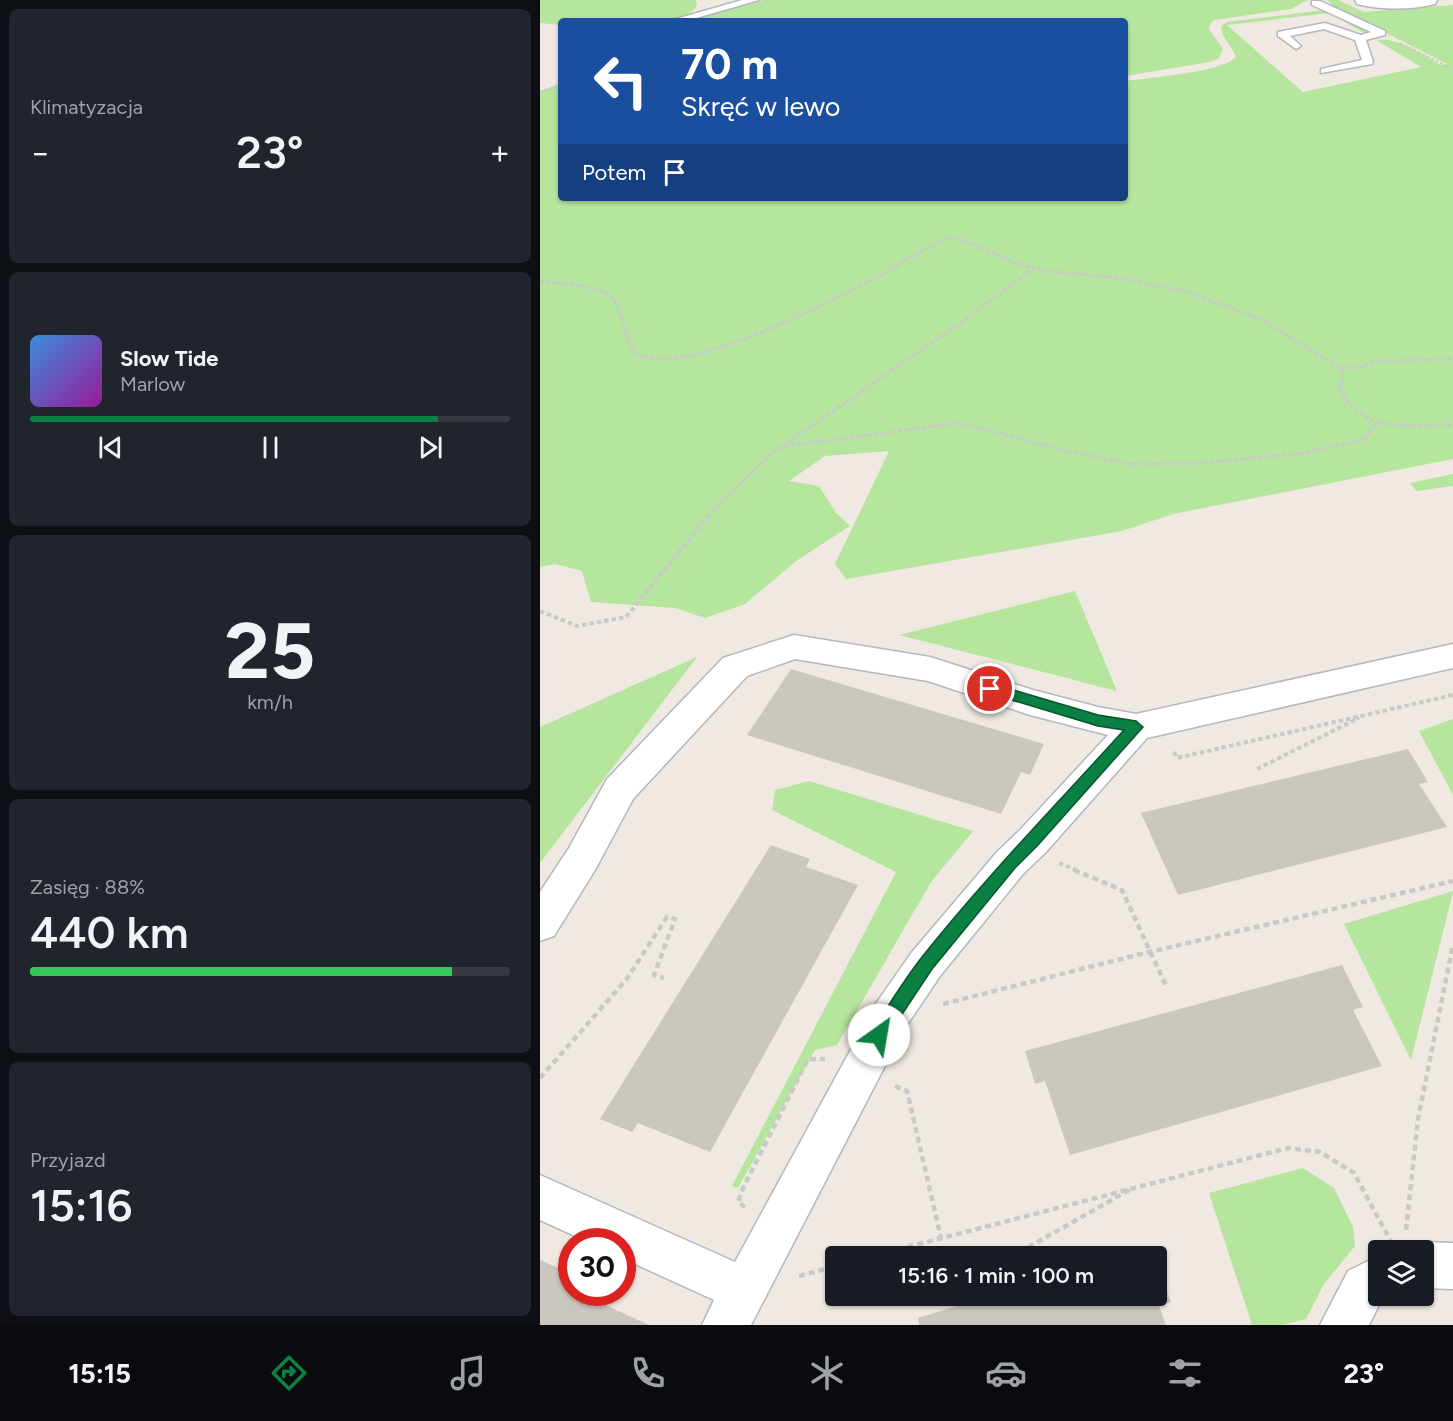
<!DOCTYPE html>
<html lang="pl">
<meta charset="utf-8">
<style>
body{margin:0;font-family:Figtree,sans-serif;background:#20242c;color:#f1f3f6;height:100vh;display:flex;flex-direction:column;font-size:22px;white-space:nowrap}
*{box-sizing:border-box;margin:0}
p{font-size:20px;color:#9ea1a6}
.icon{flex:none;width:33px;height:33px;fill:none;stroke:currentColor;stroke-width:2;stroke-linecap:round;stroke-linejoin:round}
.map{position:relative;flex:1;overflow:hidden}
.drawer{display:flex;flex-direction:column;gap:9px;padding:9px;background:#0d0f14;width:540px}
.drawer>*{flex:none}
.guide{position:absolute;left:18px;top:18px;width:570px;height:183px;border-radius:6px;box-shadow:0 2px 4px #0004;background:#1a4fa0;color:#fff;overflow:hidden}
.buttons{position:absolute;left:828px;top:1240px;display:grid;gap:12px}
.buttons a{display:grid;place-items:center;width:66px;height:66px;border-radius:6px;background:#171b24;box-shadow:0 2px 4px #0004;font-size:30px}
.speed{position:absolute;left:18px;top:1228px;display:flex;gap:12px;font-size:30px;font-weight:700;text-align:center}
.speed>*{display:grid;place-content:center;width:78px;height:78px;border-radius:50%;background:#171b24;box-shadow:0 2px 4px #0004;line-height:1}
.speed .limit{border:9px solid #d22;background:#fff;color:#111}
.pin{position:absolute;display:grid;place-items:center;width:51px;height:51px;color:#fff;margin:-26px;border:3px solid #fff;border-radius:50%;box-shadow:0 2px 6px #0007}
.me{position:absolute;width:66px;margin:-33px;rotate:32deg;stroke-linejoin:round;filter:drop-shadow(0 0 4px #0008)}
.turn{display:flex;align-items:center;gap:21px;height:126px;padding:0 24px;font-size:27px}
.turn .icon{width:78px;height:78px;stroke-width:2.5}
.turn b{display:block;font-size:42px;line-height:51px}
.then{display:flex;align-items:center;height:57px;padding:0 24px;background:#0003;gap:12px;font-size:22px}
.big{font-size:45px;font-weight:600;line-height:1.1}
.drawer .card{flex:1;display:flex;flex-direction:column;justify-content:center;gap:9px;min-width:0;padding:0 21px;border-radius:9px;background:#20242c}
.drawer .dial{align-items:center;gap:0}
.dial b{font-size:78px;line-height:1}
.song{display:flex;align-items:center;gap:18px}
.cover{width:72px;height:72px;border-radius:9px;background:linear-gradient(135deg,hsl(210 70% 55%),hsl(300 70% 35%))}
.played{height:6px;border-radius:3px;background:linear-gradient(90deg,#0b8043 85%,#363941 85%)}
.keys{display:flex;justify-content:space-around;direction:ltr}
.heat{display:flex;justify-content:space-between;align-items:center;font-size:33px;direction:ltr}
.charge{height:9px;border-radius:4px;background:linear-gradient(90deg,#34c759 88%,#363941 0)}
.trip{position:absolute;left:285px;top:1246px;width:342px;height:60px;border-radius:6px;background:#171b24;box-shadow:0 2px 4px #0004;font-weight:600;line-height:60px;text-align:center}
.dock{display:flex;height:96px;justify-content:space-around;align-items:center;background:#090b0e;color:#9ea1a6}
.dock .icon{width:42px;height:42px}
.dock .on{color:#0b8043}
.dock b{font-size:27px;color:#f1f3f6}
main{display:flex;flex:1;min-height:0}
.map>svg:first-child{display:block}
.green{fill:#b6e59e}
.building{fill:#cbc7bf}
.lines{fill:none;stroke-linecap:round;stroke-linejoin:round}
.lane-casing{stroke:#b4b7c1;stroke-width:3}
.street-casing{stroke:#b4b7c1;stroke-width:3}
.path-far3{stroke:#c9c9c9;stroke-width:2;stroke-dasharray:3 2;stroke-linecap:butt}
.path-far2{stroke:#c9c9c9;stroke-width:3;stroke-dasharray:4 2;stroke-linecap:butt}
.path-far1{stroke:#c9c9c9;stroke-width:4;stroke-dasharray:4.5 3;stroke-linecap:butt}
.path{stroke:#c9c9c9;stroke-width:4.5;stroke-dasharray:6 4;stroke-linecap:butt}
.lane{fill:#fff;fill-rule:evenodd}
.street{fill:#fff;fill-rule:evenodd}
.route{fill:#0b8043;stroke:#07532c;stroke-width:1.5}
</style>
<main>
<section class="drawer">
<div class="card"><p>Klimatyzacja</p>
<div class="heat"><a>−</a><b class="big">23°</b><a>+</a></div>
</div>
<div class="card">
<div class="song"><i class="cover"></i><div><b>Slow Tide</b><p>Marlow</p></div></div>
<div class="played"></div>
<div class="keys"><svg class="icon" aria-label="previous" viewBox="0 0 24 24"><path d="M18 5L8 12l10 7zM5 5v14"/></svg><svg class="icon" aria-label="pause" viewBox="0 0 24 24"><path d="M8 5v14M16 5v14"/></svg><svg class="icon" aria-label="next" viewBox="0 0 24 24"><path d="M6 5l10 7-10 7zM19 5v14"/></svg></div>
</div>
<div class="card dial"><b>25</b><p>km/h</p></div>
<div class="card"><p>Zasięg · 88%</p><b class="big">440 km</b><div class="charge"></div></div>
<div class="card"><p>Przyjazd</p><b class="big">15:16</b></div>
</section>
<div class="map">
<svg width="913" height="1325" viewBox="0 0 913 1325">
<rect width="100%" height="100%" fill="#efe9e1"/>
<g class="green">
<path d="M 0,0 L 156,0 L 157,5 C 149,30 46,21 21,21 L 21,25 L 0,23 Z"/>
<polygon points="224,0 768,0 751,9 674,20 670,24 669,29 683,49 679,58 670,62 585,76 585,21 142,21"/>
<path d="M 787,0 L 798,0 L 824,12 L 913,5 L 913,459 L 633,514 L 582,531 L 306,579 L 295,564 L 349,451 L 285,456 L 249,481 L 279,486 L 296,513 L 310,526 L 256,561 L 205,604 L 165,618 L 135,608 L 51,602 L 42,571 L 15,564 L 0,567 L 0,91 L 21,83 L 21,198 L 585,198 L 585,81 C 608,78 683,72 696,57 C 692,46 681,37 681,26 L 687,22 L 784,10 L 827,31 L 824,33 L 789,13 L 687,25 L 763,92 L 881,67 L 836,40 C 857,36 883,56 901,65 L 907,64 L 795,7 Z"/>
<polygon points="913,474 913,486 876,491 870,483"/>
<polygon points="535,591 577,691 359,635"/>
<polygon points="157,657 0,863 0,727"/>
<polygon points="913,719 913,795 879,731"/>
<polygon points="269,781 433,831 391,882 297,1045 275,1050 198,1188 192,1186 356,872 232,810 235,790"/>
<polygon points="913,891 913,892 871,1060 804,924"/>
<polygon points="763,1168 794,1188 813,1227 815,1246 784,1284 766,1319 743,1325 712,1325 669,1193"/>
</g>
<g class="building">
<polygon points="251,669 504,744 490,775 481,772 461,814 207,735"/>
<polygon points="868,749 888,782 879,784 907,827 638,895 601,813"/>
<polygon points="231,845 270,859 266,867 318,885 170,1152 98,1123 92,1132 60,1119"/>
<polygon points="802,965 823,1007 813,1010 842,1066 530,1155 505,1081 495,1084 485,1051"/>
<polygon points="612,1247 615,1257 579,1257"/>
<polygon points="0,1260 32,1274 32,1293 39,1293 109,1325 0,1325"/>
<polygon points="616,1261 631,1302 619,1306 626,1325 379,1325 378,1318 449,1296 616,1296"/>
</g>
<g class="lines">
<defs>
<g id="lane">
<polygon points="202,0 219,0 146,21 129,21"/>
<polygon points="772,1 780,1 845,31 845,35 826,40 833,62 832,64 781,73 781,69 822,60 815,40 784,29 750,36 761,46 756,49 738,36 738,32 785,23 821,35 831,32 772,5"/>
</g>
<g id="street">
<path d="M 815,0 L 897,0 L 895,4 C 870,10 842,10 817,4 Z"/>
<polygon points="254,635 390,657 493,690 558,707 596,714 913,644 913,668 607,738 506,852 483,874 400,976 363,1031 211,1325 162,1325 174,1300 82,1258 82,1242 48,1242 0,1220 0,1175 195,1262 335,1005 372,952 457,852 480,830 568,735 490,715 388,681 255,659 207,676 93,799 55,870 14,936 0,941 0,892 29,848 67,779 183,658"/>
<polygon points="884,1242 913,1243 913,1289 884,1288 884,1251 867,1251"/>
<polygon points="838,1256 838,1296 853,1296 840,1303 829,1325 780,1325 808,1271"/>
</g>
</defs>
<use href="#lane" class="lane-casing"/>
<use href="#street" class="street-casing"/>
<g class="path-far3">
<polyline points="860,43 913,69"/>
<polyline points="0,92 21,86"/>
</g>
<g class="path-far2">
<path d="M 0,281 C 20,284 49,284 67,294 C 86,304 82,349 102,356 C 156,373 285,303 337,277 C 361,264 384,248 409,237 L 423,240 L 476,263 L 505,271 L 579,278 L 647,292 L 716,317 L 801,368 L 820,367 L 837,361 L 913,359"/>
<path d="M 801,368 L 803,378 L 799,389 C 823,434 869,425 913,425"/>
<polyline points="245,446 419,423 523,450 591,464 662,463 763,453 823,440 837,423"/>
<polyline points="172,511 231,454 426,319 494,268"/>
</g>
<g class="path-far1">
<polyline points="0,611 37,626 86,617 173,510"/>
<polyline points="634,752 637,758 913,695"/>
<polyline points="717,769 819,718"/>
<polyline points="519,863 538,871"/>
</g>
<g class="path">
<polyline points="534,870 582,890 627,988"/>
<polyline points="403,1004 601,954 913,881"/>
<polyline points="0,1078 86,980 127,917 135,919 114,975 124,978"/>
<polyline points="355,1086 367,1091 401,1238"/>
<polyline points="205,1207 198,1202 203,1188 268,1059 285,1059"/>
<polyline points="866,1230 878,1119 913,944"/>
<polyline points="329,1257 748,1148 780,1152 814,1173 851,1242"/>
<polyline points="471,1257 591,1189"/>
<polyline points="259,1276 296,1266"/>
</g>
<use href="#lane" class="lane"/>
<use href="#street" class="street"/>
</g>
<path class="route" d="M 450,683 L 558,715 L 596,721 L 603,727 L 498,845 L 475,868 L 392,969 L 345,1040 L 339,1043 L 333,1040 L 330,1035 L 333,1029 C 349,1005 364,980 382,957 C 445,878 516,805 584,730 L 558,726 L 445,692 L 443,689 Z"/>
</svg>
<div class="buttons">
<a><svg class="icon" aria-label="layers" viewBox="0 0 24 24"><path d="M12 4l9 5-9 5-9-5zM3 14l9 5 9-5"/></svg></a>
</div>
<div class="speed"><div class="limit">30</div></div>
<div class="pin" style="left:450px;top:689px;background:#d93025"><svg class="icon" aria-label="arrive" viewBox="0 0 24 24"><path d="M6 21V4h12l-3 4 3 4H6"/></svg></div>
<svg class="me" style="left:339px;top:1035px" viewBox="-20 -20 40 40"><circle r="19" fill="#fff"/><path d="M0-13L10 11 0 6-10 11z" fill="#0b8043"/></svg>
<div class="trip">15:16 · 1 min · 100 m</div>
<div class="guide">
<div class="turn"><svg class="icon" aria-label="left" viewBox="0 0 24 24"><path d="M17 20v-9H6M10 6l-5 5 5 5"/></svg><div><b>70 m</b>Skręć w lewo</div></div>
<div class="then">Potem<svg class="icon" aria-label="arrive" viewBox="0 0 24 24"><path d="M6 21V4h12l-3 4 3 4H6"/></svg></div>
</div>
</div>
</main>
<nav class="dock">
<b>15:15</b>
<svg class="icon on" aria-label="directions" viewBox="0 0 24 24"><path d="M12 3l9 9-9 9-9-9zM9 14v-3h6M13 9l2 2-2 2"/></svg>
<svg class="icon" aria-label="music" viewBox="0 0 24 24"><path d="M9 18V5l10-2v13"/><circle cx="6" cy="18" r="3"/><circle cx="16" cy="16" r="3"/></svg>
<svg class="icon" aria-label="phone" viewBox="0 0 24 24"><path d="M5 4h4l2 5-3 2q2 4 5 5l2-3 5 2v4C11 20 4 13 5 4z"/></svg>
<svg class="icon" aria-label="climate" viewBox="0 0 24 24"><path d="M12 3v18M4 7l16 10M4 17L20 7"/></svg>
<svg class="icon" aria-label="car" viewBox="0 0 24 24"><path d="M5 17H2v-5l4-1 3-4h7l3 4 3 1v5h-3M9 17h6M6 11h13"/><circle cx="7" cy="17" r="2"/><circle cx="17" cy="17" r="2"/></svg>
<svg class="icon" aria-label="filters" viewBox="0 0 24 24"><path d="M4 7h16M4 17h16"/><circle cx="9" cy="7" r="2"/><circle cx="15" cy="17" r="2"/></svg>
<b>23°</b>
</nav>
